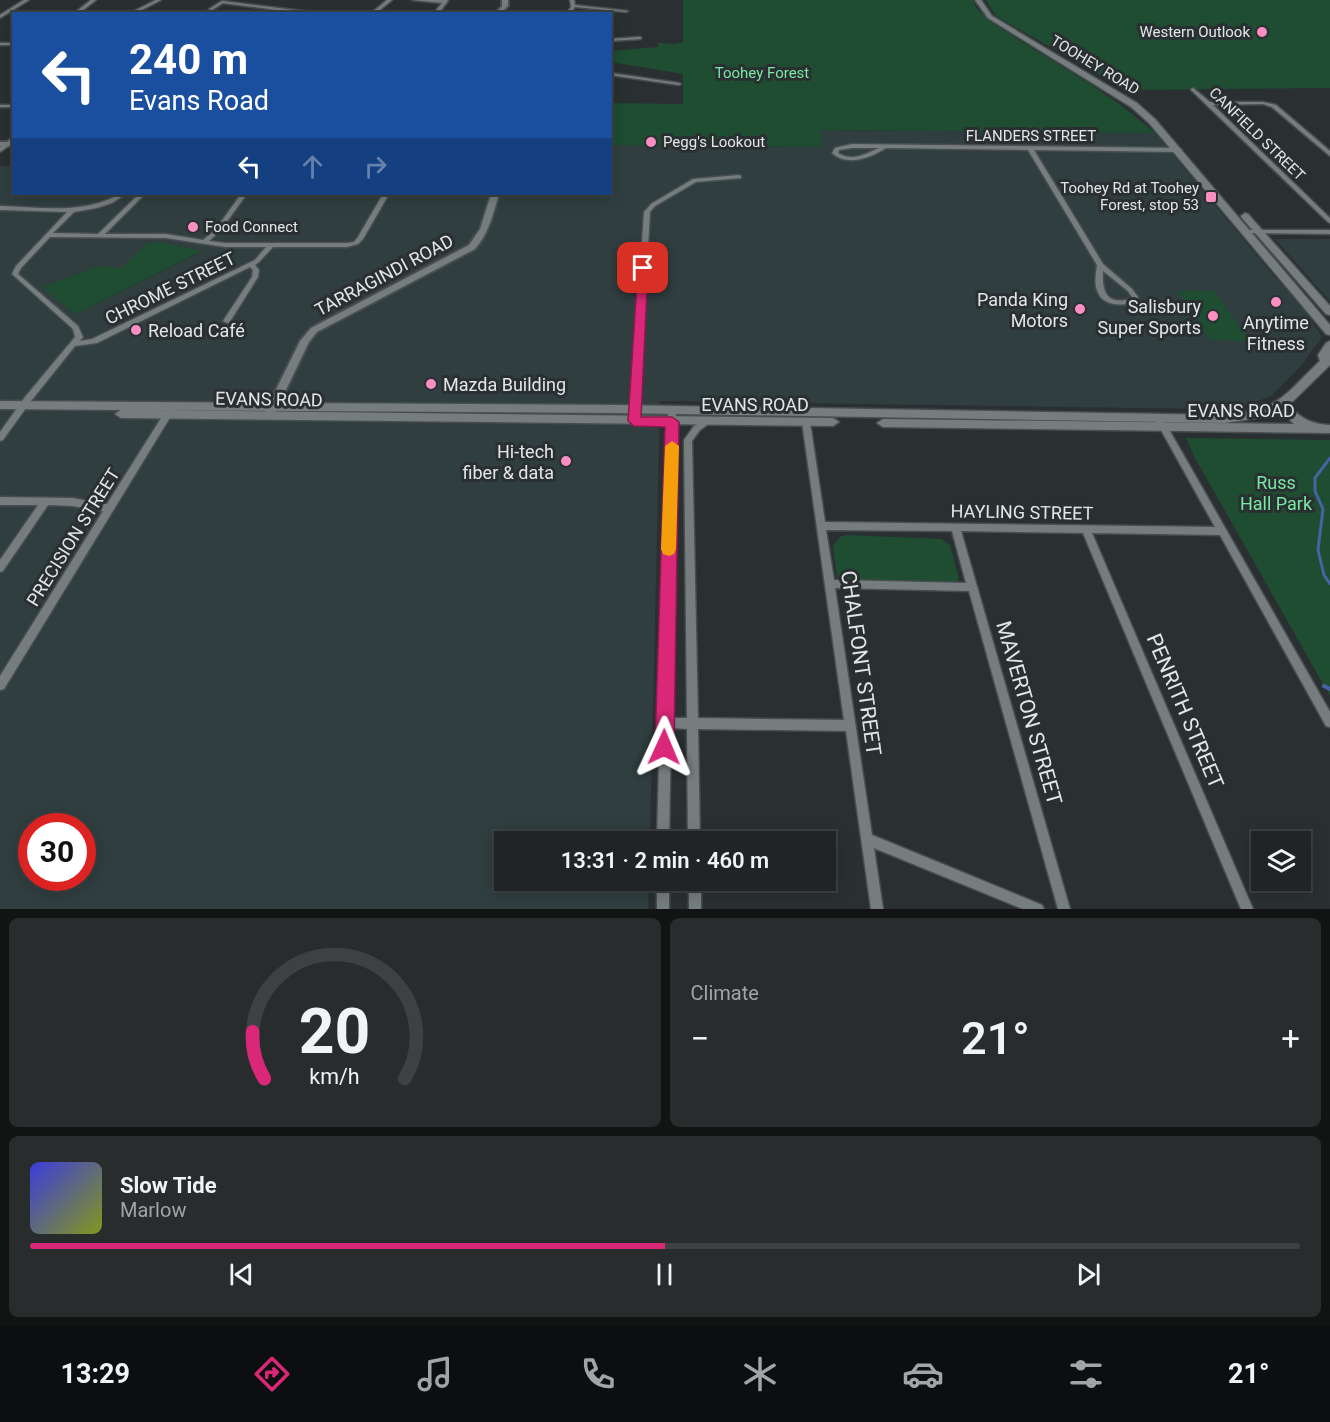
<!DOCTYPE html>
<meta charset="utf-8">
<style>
body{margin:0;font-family:Roboto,sans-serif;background:#282c2d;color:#f1f3f6;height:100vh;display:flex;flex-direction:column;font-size:22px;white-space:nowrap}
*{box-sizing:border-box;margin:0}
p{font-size:20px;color:#a2a4a7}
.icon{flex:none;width:33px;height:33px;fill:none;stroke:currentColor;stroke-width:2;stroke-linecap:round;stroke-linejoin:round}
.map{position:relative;height:909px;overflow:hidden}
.drawer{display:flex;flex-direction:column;gap:9px;padding:9px;background:#121414;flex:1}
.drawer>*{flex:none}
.guide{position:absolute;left:12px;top:12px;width:600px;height:183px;border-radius:0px;box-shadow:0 3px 15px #0003,0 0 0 2px #3d4142;background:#1a4fa0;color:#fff;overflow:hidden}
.fabs{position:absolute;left:1251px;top:831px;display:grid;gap:12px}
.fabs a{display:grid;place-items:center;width:60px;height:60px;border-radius:0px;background:#202425;box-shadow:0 3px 15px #0003,0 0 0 2px #3d4142;font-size:30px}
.speed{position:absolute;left:18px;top:813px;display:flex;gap:12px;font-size:30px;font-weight:700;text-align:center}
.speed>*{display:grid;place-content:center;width:78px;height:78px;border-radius:50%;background:#202425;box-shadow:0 3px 15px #0003,0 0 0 2px #3d4142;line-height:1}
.speed .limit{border:9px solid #d22;background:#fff;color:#111}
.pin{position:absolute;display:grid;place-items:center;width:51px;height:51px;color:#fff;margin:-26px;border-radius:12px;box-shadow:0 3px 9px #0006}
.me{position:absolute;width:66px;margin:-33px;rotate:1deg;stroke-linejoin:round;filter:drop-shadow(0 0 4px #0008)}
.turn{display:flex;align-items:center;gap:21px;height:126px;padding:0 18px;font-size:27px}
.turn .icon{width:78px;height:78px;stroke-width:2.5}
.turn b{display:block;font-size:42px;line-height:51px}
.lanes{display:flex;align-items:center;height:57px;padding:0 18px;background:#0003;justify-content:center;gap:30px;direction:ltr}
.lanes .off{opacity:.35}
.big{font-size:45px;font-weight:600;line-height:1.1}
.drawer .widget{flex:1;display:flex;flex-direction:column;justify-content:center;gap:9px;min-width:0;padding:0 21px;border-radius:9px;background:#282c2d}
.drawer .dial{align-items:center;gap:0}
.dial svg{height:156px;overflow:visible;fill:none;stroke:#3d4142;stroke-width:7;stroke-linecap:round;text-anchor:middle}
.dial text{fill:#f1f3f6;stroke:none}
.song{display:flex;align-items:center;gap:18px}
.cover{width:72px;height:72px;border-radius:9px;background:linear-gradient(135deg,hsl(240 70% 55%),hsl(70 70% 35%))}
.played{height:6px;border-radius:3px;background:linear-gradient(90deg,#db2777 50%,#3d4142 50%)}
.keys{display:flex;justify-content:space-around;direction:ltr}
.heat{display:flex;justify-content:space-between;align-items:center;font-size:33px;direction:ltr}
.drawer .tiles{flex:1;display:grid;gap:9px;grid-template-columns:1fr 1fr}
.widget:last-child{grid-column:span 2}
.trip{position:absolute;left:494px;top:831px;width:342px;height:60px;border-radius:0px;background:#202425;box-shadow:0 3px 15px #0003,0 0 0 2px #3d4142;font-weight:600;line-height:60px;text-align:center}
.tabs{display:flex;height:96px;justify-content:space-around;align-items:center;background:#0d0e0f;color:#a2a4a7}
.tabs .icon{width:42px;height:42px}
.tabs .current{color:#db2777}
.tabs b{font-size:27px;color:#f1f3f6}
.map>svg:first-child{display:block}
.built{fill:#303e40;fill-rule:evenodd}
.green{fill:#1e4d31}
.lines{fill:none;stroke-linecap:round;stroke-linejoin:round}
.stream-far1{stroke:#4862a5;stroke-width:3}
.stream{stroke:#4862a5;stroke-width:4}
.minor-casing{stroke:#484e4f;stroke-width:3}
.tertiary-casing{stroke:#484e4f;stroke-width:4}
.secondary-casing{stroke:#484e4f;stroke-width:3}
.minor{fill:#767d7f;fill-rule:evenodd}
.tertiary{fill:#767d7f;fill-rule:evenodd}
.secondary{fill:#767d7f;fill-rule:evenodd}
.route{fill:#db2777;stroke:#8e194d;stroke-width:1.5}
.slow{fill:#f59e0b}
.poi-dot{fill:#fb8fc3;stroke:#2a3031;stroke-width:2}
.labels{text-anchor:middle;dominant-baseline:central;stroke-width:6;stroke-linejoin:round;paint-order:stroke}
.far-poi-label{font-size:15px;fill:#e2e6e7;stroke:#2a3031;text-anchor:end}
.far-street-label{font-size:15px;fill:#e2e6e7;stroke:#2a3031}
.far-park-label{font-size:15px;fill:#78e8a3;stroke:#2a3031}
.street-label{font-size:18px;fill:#e2e6e7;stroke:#2a3031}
.poi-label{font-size:18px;fill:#e2e6e7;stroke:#2a3031;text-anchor:end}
.park-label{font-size:18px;fill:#78e8a3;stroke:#2a3031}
.near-street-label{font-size:21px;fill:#e2e6e7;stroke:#2a3031}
</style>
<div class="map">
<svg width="1330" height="909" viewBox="0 0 1330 909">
<rect width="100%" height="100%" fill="#2a3031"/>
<g class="built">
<path d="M 820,130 L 1155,133 L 1273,275 L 1302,306 L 1322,337 L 1300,367 L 1271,396 L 1247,405 L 1214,409 L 660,401 L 650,841 L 504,842 L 504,880 L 649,881 L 648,909 L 0,909 L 0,166 L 13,166 L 14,194 L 610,194 L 611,145 L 823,147 ZM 148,243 L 201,252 L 75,314 L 43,287 L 90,270 L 94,266 L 121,269 ZM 32,826 L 82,826 L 82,878 L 32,878 Z"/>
<polygon points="1275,239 1330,239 1330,301"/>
</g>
<g class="green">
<path d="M 683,0 L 973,0 L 976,8 L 990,21 C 1046,59 1105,88 1155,133 L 821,130 L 823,147 L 611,145 L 611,103 L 683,104 L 683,74 L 611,62 L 610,51 L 658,47 L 658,43 L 674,44 L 683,42 Z"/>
<polygon points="986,0 1330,0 1330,88 1126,90 996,16"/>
<polygon points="148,243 164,243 202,251 75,314 42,287 90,270 94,266 121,268"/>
<polygon points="1177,291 1214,291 1250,341 1211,340"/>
<polygon points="1186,438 1330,440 1330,696 1195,458"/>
<polygon points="846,535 941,539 950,545 959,579 956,582 841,580 837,577 833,546 840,537"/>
</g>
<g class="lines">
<polyline class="stream-far1" points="1330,458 1315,478 1315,491 1323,509 1318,550 1324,575 1330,584"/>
<polyline class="stream" points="1324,686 1330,689"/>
<defs>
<g id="minor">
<polygon points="24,0 29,0 0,18 0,15"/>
<polygon points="91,0 96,0 78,14 73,14"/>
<polygon points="156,0 161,0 134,14 128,14"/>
<polygon points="387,0 392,0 375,14 370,14"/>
<polygon points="412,0 447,0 448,1 438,14 433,14 442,3"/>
<polygon points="570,0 574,0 575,5 628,11 626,12 575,7 570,14 566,14 571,7"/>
<polygon points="222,1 320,13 322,14 306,14 223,3 212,10 209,9"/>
<polygon points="639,37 641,37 641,39 610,41 610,39"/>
<rect x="0" y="43" width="14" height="2"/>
<polygon points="610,73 679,83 681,84 679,85 610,75"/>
<polygon points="1193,88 1210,102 1263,102 1276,105 1330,151 1330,156 1272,107 1263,104 1213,105 1330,218 1330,223 1328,222 1191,90 1191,89"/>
<rect x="0" y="105" width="14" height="2"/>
<polygon points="12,138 14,138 14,142 0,152 0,147"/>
<path d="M 852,144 L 1179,148 L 1182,150 L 1179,152 L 1034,150 L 1103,264 L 1132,289 L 1138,297 L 1136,302 C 1123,306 1102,307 1097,290 C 1094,283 1096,273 1097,265 L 1028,150 L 886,148 C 870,158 847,167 832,153 L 835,148 ZM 852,148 L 879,148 C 866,154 851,162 838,153 L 839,150 ZM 1103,271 L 1128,291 L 1132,297 L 1131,299 C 1106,305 1102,292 1103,271 Z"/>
<polygon points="739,175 741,176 741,178 696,182 655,206 650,212 638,421 637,423 631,423 630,421 644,212 651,204 693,179"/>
<path d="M 120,194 L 126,194 L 112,203 L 97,208 L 74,212 L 53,233 L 98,234 L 139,194 L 145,194 L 105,234 L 166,234 L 203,240 L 216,229 L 241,194 L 247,194 L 220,231 L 209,241 L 225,243 L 347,243 L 354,242 L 358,237 L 383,194 L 389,194 L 363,239 L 358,244 L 347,247 L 273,247 L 259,262 L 255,265 L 259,270 L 258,277 L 229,323 L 227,323 L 223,321 L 252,277 L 253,270 L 250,267 L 97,343 L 75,346 L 31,401 L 3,440 L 0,441 L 0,432 L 25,397 L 75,337 L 73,329 L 12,274 L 16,266 L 67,212 L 0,210 L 0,206 C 42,207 82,215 120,194 ZM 50,237 L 166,238 L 225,247 L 266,247 L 255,260 L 92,339 L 80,341 L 83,337 L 78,326 L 18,274 L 21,268 Z"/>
<polygon points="1248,230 1330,230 1330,234 1246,233 1246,231"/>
<polygon points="171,406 175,409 174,411 4,689 0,690 0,676 103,511 72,506 48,505 3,571 0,572 0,560 38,505 0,505 0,497 72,498 107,504 168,407"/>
<path d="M 672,407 L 676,410 L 671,718 L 687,718 L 684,440 L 694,426 L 707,419 L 711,422 L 700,430 L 692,441 L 698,718 L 844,720 L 802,422 L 803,420 L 809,420 L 810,422 L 825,522 L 1215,527 L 1156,421 L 1157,419 L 1163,419 L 1330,712 L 1330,727 L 1326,726 L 1220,535 L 1092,533 L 1253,909 L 1241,909 L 1083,533 L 961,531 L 1070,909 L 1058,909 L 969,591 L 835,588 L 872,835 L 1042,905 L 1044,909 L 1023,909 L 874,848 L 883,909 L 871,909 L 846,731 L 698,729 L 700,842 L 688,842 L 687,729 L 671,728 L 669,842 L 657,842 L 668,410 ZM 826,530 L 952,531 L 966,583 L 834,580 Z"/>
<rect x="657" y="880" width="12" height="29"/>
<rect x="689" y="880" width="12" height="29"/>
</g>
<g id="tertiary">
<polygon points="502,0 508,0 508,6 500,14 495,14 502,6"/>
<rect x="0" y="142" width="14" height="4"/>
<path d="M 491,194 L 499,194 C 493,214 489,233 475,249 L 317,332 L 309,342 L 273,417 L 265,417 L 264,414 L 300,341 L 311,328 L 469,245 L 480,229 Z"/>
</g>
<g id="secondary">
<polygon points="975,0 981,0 992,16 1137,103 1155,119 1330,325 1330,335 1326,334 1149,123 1131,107 988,18"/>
<polygon points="1245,213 1248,214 1330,306 1330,315 1326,314 1242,218 1241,216"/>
<path d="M 1330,341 L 1330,365 L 1289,405 C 1301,419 1312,424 1330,425 L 1330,433 L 883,427 L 877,423 L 883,419 L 1294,424 L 1281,411 L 1264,417 L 1225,423 L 618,413 L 137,410 L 833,418 L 839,422 L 833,426 L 121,418 L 115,414 L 121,410 L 0,409 L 0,401 L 618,405 L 1225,415 C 1281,409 1282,397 1320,361 L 1318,355 L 1326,343 Z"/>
</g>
</defs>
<use href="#minor" class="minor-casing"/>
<use href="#tertiary" class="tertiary-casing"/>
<use href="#secondary" class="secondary-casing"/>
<use href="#minor" class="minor"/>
<use href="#tertiary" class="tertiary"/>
<use href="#secondary" class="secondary"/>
</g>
<polygon class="route" points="643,265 648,268 641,417 672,417 679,422 674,747 671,753 664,756 658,753 655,747 665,427 634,426 628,421 638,268"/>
<polygon class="slow" points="672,441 679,446 676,549 674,554 669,556 663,554 661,549 665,446"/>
<g class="poi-dot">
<circle cx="1262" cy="32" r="6"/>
<circle cx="651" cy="142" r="6"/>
<rect x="1205" y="191" width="12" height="12" rx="3"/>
<circle cx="193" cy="227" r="6"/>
<circle cx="1276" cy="302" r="6"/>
<circle cx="1080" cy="309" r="6"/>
<circle cx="1213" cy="316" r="6"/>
<circle cx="136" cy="330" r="6"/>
<circle cx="431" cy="384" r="6"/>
<circle cx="566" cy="461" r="6"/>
</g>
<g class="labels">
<g class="far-poi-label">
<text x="1250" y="32">Western Outlook</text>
<text x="663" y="142" text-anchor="start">Pegg's Lookout</text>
<text x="1199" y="188">Toohey Rd at Toohey<tspan x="1199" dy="17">Forest, stop 53</tspan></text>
<text x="205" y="227" text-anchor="start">Food Connect</text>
</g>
<g class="far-street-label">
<text transform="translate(1095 65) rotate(31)">TOOHEY ROAD</text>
<text transform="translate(1257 134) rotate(44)">CANFIELD STREET</text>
<text x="1031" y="136">FLANDERS STREET</text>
</g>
<g class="far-park-label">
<text x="762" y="73">Toohey Forest</text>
</g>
<g class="street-label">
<text transform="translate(384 275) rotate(-28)">TARRAGINDI ROAD</text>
<text transform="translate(170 288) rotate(-26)">CHROME STREET</text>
<text transform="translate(269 399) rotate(1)">EVANS ROAD</text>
<text x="755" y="404">EVANS ROAD</text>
<text x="1241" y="410">EVANS ROAD</text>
<text transform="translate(1022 512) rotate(1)">HAYLING STREET</text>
<text transform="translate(73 537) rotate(-58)">PRECISION STREET</text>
</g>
<g class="poi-label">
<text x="1068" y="299">Panda King<tspan x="1068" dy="21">Motors</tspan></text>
<text x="1201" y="306">Salisbury<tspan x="1201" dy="21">Super Sports</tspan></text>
<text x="1276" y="322" text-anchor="middle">Anytime<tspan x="1276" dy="21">Fitness</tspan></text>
<text x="148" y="330" text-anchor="start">Reload Café</text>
<text x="443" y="384" text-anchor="start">Mazda Building</text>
<text x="554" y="451">Hi-tech<tspan x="554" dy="21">fiber &amp; data</tspan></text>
</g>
<g class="park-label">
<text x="1276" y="482">Russ<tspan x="1276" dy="21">Hall Park</tspan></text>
</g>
<g class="near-street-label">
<text transform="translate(861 663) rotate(82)">CHALFONT STREET</text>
<text transform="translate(1185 711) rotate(67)">PENRITH STREET</text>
<text transform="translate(1029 713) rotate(74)">MAVERTON STREET</text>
</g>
</g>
</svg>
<div class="fabs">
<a><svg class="icon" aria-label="layers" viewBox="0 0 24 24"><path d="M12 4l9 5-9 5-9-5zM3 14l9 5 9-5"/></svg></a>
</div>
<div class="speed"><div class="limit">30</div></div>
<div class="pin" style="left:643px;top:268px;background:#d93025"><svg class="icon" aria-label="arrive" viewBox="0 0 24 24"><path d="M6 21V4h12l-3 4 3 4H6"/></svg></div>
<svg class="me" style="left:664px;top:747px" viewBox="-20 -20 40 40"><path d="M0-17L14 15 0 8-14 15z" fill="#db2777" stroke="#fff" stroke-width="4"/></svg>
<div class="trip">13:31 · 2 min · 460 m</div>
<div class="guide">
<div class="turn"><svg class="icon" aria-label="left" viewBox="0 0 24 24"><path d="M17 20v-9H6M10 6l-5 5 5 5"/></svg><div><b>240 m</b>Evans Road</div></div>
<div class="lanes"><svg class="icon" aria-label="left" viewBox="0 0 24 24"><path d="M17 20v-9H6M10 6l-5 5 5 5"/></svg><svg class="icon off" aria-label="ahead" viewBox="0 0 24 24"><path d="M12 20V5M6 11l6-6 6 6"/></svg><svg class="icon off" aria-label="right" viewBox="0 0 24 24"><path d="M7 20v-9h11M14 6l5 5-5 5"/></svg></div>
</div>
</div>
<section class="drawer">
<div class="tiles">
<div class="widget dial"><svg viewBox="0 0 100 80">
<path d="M14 69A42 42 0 1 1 86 69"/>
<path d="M14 69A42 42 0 0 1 8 45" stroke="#db2777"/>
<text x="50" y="56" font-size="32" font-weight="700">20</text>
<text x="50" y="72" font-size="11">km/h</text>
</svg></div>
<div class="widget"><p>Climate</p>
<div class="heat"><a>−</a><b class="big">21°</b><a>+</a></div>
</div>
<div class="widget">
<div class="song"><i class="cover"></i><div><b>Slow Tide</b><p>Marlow</p></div></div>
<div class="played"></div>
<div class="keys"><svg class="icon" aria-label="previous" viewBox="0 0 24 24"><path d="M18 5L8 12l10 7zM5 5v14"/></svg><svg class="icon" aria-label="pause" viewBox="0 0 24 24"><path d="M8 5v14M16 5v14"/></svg><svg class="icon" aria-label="next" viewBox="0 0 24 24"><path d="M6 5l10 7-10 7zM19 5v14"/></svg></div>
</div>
</div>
</section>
<nav class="tabs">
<b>13:29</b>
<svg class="icon current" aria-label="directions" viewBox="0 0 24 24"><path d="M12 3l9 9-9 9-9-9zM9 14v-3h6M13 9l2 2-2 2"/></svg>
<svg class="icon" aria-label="music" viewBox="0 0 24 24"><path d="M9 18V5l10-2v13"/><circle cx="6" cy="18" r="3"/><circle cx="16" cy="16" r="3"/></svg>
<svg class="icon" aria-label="phone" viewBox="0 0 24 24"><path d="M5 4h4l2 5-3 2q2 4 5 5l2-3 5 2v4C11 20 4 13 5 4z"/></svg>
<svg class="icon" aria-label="climate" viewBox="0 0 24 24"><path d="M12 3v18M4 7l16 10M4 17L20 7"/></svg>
<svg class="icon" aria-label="car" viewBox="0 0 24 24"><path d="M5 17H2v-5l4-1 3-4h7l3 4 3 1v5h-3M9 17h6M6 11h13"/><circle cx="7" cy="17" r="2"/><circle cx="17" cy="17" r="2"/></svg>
<svg class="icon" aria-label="filters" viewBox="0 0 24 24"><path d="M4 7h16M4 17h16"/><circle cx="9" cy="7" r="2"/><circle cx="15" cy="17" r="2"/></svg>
<b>21°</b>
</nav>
